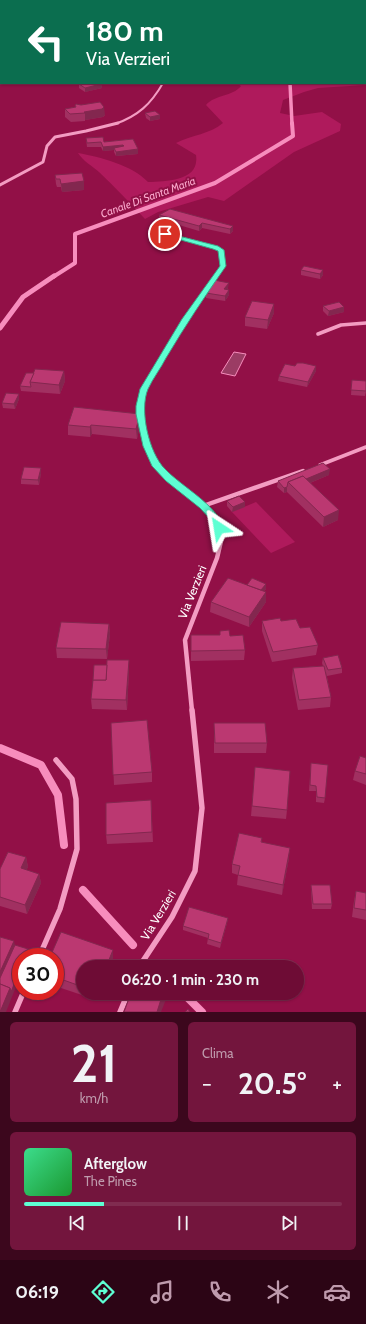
<!DOCTYPE html>
<html lang="it">
<meta charset="utf-8">
<style>
body{margin:0;font-family:Cabin,sans-serif;background:#73153d;color:#f1f3f6;height:100vh;display:flex;flex-direction:column;font-size:15px;white-space:nowrap}
*{box-sizing:border-box;margin:0}
p{font-size:13px;color:#bf9bad}
.icon{flex:none;width:22px;height:22px;fill:none;stroke:currentColor;stroke-width:2;stroke-linecap:round;stroke-linejoin:round}
.map{position:relative;height:1012px;overflow:hidden}
.panel{display:flex;flex-direction:column;gap:10px;padding:10px;background:#3c071d;flex:1}
.panel>*{flex:none}
.hud{position:absolute;left:0px;top:0px;width:366px;height:84px;box-shadow:0 1px 3px #0004,0 0 0 1px #802c50;background:#0b6e4f;color:#fff;overflow:hidden}
.speed{position:absolute;left:12px;top:948px;display:flex;gap:8px;font-size:20px;font-weight:700;text-align:center}
.speed>*{display:grid;place-content:center;width:52px;height:52px;border-radius:50%;background:#6e0c35;box-shadow:0 1px 3px #0004,0 0 0 1px #802c50;line-height:1}
.speed .limit{border:6px solid #d22;background:#fff;color:#111}
.pin{position:absolute;display:grid;place-items:center;width:34px;height:34px;color:#fff;margin:-17px;border:2px solid #fff;border-radius:50%;box-shadow:0 1px 4px #0007}
.me{position:absolute;width:44px;margin:-22px;rotate:327deg;stroke-linejoin:round;filter:drop-shadow(0 0 3px #0008)}
.turn{display:flex;align-items:center;gap:14px;height:84px;padding:0 20px;font-size:18px}
.turn .icon{width:52px;height:52px;stroke-width:2.5}
.turn b{display:block;font-size:28px;line-height:34px}
.big{font-size:30px;font-weight:700;line-height:1.1}
.panel .widget{flex:1;display:flex;flex-direction:column;justify-content:center;gap:6px;min-width:0;padding:0 14px;border-radius:6px;background:#73153d}
.panel .dial{align-items:center;gap:0}
.dial b{font-size:52px;line-height:1}
.song{display:flex;align-items:center;gap:12px}
.cover{width:48px;height:48px;border-radius:6px;background:linear-gradient(135deg,hsl(150 70% 55%),hsl(130 70% 35%))}
.played{height:4px;border-radius:2px;background:linear-gradient(90deg,#5effd3 25%,#802c50 25%)}
.keys{display:flex;justify-content:space-around;direction:ltr}
.heat{display:flex;justify-content:space-between;align-items:center;font-size:22px;direction:ltr}
.panel .tiles{flex:1;display:grid;gap:10px;grid-template-columns:1fr 1fr}
.widget:last-child{grid-column:span 2}
.trip{position:absolute;left:76px;top:960px;width:228px;height:40px;border-radius:20px;background:#6e0c35;box-shadow:0 1px 3px #0004,0 0 0 1px #802c50;font-weight:700;line-height:40px;text-align:center}
.dock{display:flex;height:64px;justify-content:space-around;align-items:center;background:#2c0515;color:#bf9bad}
.dock .icon{width:28px;height:28px}
.dock .current{color:#5effd3}
.dock b{font-size:18px;color:#f1f3f6}
.map>svg:first-child{display:block}
.green{fill:#af1a5c}
.water{fill:#9b3c64;stroke:#f78dbd}
.lines{fill:none;stroke-linecap:round;stroke-linejoin:round}
.stream-far3{stroke:#f78dbd;stroke-width:3.5}
.stream-far2{stroke:#f78dbd;stroke-width:4}
.stream-far1{stroke:#f78dbd;stroke-width:5}
.stream{stroke:#f78dbd;stroke-width:8}
.minor-far4{stroke:#f39cc2;stroke-width:2}
.minor-far3{stroke:#f39cc2;stroke-width:3}
.minor-far2{stroke:#f39cc2;stroke-width:3.5}
.minor-far1{stroke:#f39cc2;stroke-width:4.5}
.minor{stroke:#f39cc2;stroke-width:5.5}
.wall{fill:#a13061}
.shaded-wall{fill:#83274f}
.building{fill:#bb3871;stroke:#83274f}
.route{fill:#5effd3;stroke:#3da689}
.labels{text-anchor:middle;dominant-baseline:central;stroke-width:4;stroke-linejoin:round;paint-order:stroke}
.far-water-label{font-size:11px;font-style:italic;fill:#faa8cc;stroke:#921047}
.street-label{font-size:12px;fill:#fff;stroke:#921047}
</style>
<div class="map">
<svg width="366" height="1012" viewBox="0 0 366 1012">
<rect width="100%" height="100%" fill="#921047"/>
<g class="green">
<path d="M 324,0 L 366,0 L 366,85 L 318,88 L 304,92 L 283,100 L 280,113 L 294,116 L 322,112 L 341,124 L 340,131 L 294,152 L 224,201 L 208,197 L 158,212 L 145,219 C 130,203 115,187 99,172 C 91,165 83,161 78,153 C 100,157 132,165 148,182 C 167,181 200,181 196,155 L 176,143 C 192,135 210,134 223,123 L 206,105 C 216,94 232,97 241,86 L 236,83 L 365,83 L 365,1 L 323,1 Z"/>
<polygon points="256,502 295,542 271,553 232,512"/>
</g>
<polygon class="water" points="234,352 246,354 235,376 221,373"/>
<g class="lines">
<polyline class="stream-far3" points="290,83 292,124"/>
<polyline class="stream-far2" points="53,277 75,263 75,234 215,183 293,136 292,123"/>
<polyline class="stream-far1" points="0,328 23,297 54,276"/>
<g class="stream">
<polyline points="0,748 41,765 58,795 64,845"/>
<polyline points="83,890 133,945"/>
<polyline points="154,964 157,967"/>
<polyline points="183,993 202,1012"/>
</g>
<path class="minor-far4" d="M 115,124 C 138,116 151,104 163,83"/>
<g class="minor-far3">
<polyline points="0,185 43,162 47,146 55,137 86,131 118,123"/>
<polyline points="165,234 215,247 221,250 223,266 215,277"/>
</g>
<g class="minor-far2">
<polyline points="318,334 341,325 366,323"/>
<polyline points="320,465 366,447"/>
<path d="M 161,470 C 144,453 136,413 144,390 C 147,380 155,370 161,361 C 178,332 196,304 216,276"/>
</g>
<g class="minor-far1">
<polyline points="160,469 217,520 222,537 217,558 185,640 192,711"/>
<polyline points="203,506 303,471"/>
</g>
<g class="minor">
<polyline points="39,957 60,909 77,849 76,799 72,779 56,760"/>
<polyline points="139,967 172,917 195,871 202,808 192,710"/>
<polyline points="15,1012 24,991"/>
<polyline points="120,1012 128,993"/>
</g>
</g>
<g class="wall">
<polygon points="79,84 101,84 102,88 85,92 79,88"/>
<polygon points="75,105 105,115 103,117 85,120 85,121 71,122 65,117 65,109 75,107"/>
<polygon points="145,113 160,115 160,119 150,121 146,118"/>
<polygon points="86,138 104,142 133,139 138,149 138,154 116,156 114,152 114,150 103,151 101,147 87,147"/>
<polygon points="55,175 84,190 62,192 61,187 57,187 56,184"/>
<polygon points="159,215 233,226 233,231 230,234 202,228 199,231 159,219"/>
<polygon points="301,270 323,275 320,279 301,275"/>
<polygon points="228,288 227,290 229,295 225,301 206,298 206,293"/>
<polygon points="323,306 344,307 344,312 328,316 323,311"/>
<polygon points="274,313 267,329 245,326 245,317"/>
<polygon points="295,366 316,366 316,371 307,387 278,381 279,376"/>
<polygon points="64,371 65,381 60,394 21,391 20,386 34,373"/>
<polygon points="352,380 366,391 365,396 351,395"/>
<polygon points="19,399 15,409 3,408 2,403"/>
<polygon points="140,414 140,424 137,439 92,434 90,437 68,435 68,425"/>
<polygon points="41,473 39,485 21,484 21,479"/>
<polygon points="329,475 310,483 338,520 323,527 287,492 284,493 277,487 278,481"/>
<polygon points="227,501 245,502 245,507 232,512 227,506"/>
<polygon points="247,585 266,589 264,591 266,602 249,627 210,612 211,602"/>
<polygon points="262,621 281,621 300,628 318,645 316,655 272,662 262,631"/>
<polygon points="109,624 110,634 107,659 57,658 56,648"/>
<polygon points="191,635 230,636 245,650 244,660 191,661"/>
<polygon points="323,658 342,668 342,673 327,676 326,672 331,697 330,707 298,710 292,678 293,668 323,666 322,663"/>
<polygon points="129,670 127,710 92,709 91,699"/>
<polygon points="111,723 152,772 152,782 114,785"/>
<polygon points="214,723 267,743 266,753 214,753"/>
<polygon points="366,758 366,785 353,780 355,771"/>
<polygon points="311,763 325,798 324,803 316,802 316,791 309,791"/>
<polygon points="255,767 287,810 286,819 251,816"/>
<polygon points="151,800 153,842 107,844 106,835"/>
<polygon points="262,838 262,842 289,858 282,895 237,885 238,875 232,873 232,864"/>
<polygon points="26,857 28,867 26,870 39,874 41,883 27,914 0,906 0,869"/>
<polygon points="311,885 332,904 331,909 312,909 311,890"/>
<polygon points="356,891 366,893 366,920 352,917 354,901"/>
<polygon points="228,918 227,923 220,948 207,944 208,938 183,930 183,926"/>
<polygon points="55,957 113,959 110,967 83,967 83,993 100,993 97,1000 55,986"/>
</g>
<g class="shaded-wall">
<polygon points="101,84 102,88 85,92 85,88"/>
<polygon points="104,107 105,115 103,117 85,120 85,113 84,112"/>
<polygon points="160,115 160,119 150,121 150,117"/>
<polygon points="123,145 123,149 114,148 114,150 103,151 103,147"/>
<polygon points="138,149 138,154 116,156 116,152"/>
<polygon points="84,181 84,190 62,192 61,184"/>
<polygon points="202,223 202,228 199,231 199,226"/>
<polygon points="233,226 233,231 230,234 230,229"/>
<polygon points="323,270 323,275 320,279 320,274"/>
<polygon points="229,283 228,288 224,294 224,289"/>
<polygon points="229,290 229,295 225,301 225,296"/>
<polygon points="274,304 274,313 267,329 268,320"/>
<polygon points="344,307 344,312 328,316 329,311"/>
<polygon points="316,366 316,371 307,387 308,382"/>
<polygon points="64,371 65,381 60,394 59,385"/>
<polygon points="19,394 19,399 15,409 14,404"/>
<polygon points="140,414 140,424 137,439 136,429"/>
<polygon points="91,425 92,434 90,437 90,427"/>
<polygon points="41,468 41,473 39,485 38,480"/>
<polygon points="330,469 329,475 295,489 291,485"/>
<polygon points="287,487 287,492 284,493 284,488"/>
<polygon points="245,502 245,507 232,512 233,507"/>
<polygon points="339,510 338,520 323,527 324,517"/>
<polygon points="266,584 266,589 258,599 258,594"/>
<polygon points="266,592 266,602 249,627 249,617"/>
<polygon points="109,624 110,634 107,659 106,649"/>
<polygon points="129,660 129,670 127,710 126,700"/>
<polygon points="290,848 289,858 282,895 283,885"/>
<polygon points="26,857 28,867 23,878 21,868"/>
<polygon points="39,874 41,883 27,914 25,905"/>
<polygon points="228,918 227,923 220,948 221,943"/>
<polygon points="14,941 16,950 0,986 0,972"/>
<polygon points="28,949 29,954 28,957 25,957"/>
<polygon points="113,950 113,959 110,967 106,967"/>
<polygon points="21,967 21,974 6,1012 0,1012 10,988"/>
<polygon points="96,993 100,993 97,1000"/>
<polygon points="163,993 167,993 167,997 161,1012 157,1012"/>
</g>
<g class="building">
<polygon points="84,83 100,83 101,84 85,88 79,84"/>
<polygon points="100,102 104,107 102,109 84,112 85,113 70,114 65,109 76,107 75,105 76,104 81,105"/>
<polygon points="155,111 160,115 150,117 145,113"/>
<polygon points="103,137 104,142 133,139 138,149 116,152 114,148 124,146 123,145 103,147 101,142 87,143 86,138"/>
<polygon points="82,173 84,181 61,184 60,179 56,179 55,175"/>
<polygon points="170,209 233,226 230,229 202,223 199,226 159,215"/>
<polygon points="304,266 323,270 320,274 301,270"/>
<polygon points="214,280 229,283 224,289 229,290 225,296 206,293"/>
<polygon points="252,301 274,304 268,320 245,317"/>
<polygon points="339,302 344,307 329,311 323,306"/>
<polygon points="297,363 303,363 316,366 308,382 279,376 285,364 295,366"/>
<polygon points="35,369 64,371 59,385 30,382"/>
<polygon points="26,373 34,373 30,382 31,387 20,386"/>
<polygon points="352,380 366,381 366,391 351,390"/>
<polygon points="6,393 19,394 14,404 2,403"/>
<polygon points="74,407 140,414 136,429 91,425 90,427 68,425"/>
<polygon points="323,463 330,469 306,479 303,476 288,482 287,487 284,488 278,481"/>
<polygon points="24,467 41,468 38,480 21,479"/>
<polygon points="303,476 339,510 324,517 288,482"/>
<polygon points="239,496 245,502 233,507 227,501"/>
<polygon points="228,578 266,592 249,617 211,602"/>
<polygon points="252,578 266,584 261,590 247,585"/>
<polygon points="280,618 281,621 296,619 300,628 310,627 318,645 273,652 262,621"/>
<polygon points="61,622 109,624 106,649 56,648"/>
<polygon points="229,630 230,636 243,635 245,650 191,651 191,635 220,635 220,631"/>
<polygon points="338,655 342,668 328,670 323,658"/>
<polygon points="107,660 129,660 126,700 91,699 93,680 106,680"/>
<polygon points="94,665 107,665 106,680 93,680"/>
<polygon points="324,666 331,697 299,700 293,668"/>
<polygon points="147,720 152,772 113,775 111,723"/>
<polygon points="214,723 265,723 267,743 215,743"/>
<polygon points="360,756 366,758 366,774 355,771"/>
<polygon points="311,763 328,765 325,798 317,797 316,786 310,785"/>
<polygon points="255,767 290,771 287,810 252,806"/>
<polygon points="151,800 152,832 106,835 106,803"/>
<polygon points="239,833 262,838 261,842 290,848 283,885 238,875 240,866 232,864"/>
<polygon points="8,852 26,857 21,868 39,874 25,905 0,897 0,869"/>
<polygon points="311,885 330,885 332,904 313,904"/>
<polygon points="356,891 366,893 366,910 354,908"/>
<polygon points="189,907 228,918 221,943 208,939 209,934 183,926"/>
<polygon points="61,932 113,950 106,967 83,967 83,987 55,977 55,957 50,957"/>
<polygon points="0,937 14,941 0,972"/>
<polygon points="15,945 28,949 25,957 21,957 21,967 11,992 10,988 0,984 0,978"/>
<polygon points="144,961 150,967 141,967"/>
<polygon points="0,984 10,988 0,1012"/>
<polygon points="131,993 163,993 157,1012 124,1012"/>
<polygon points="188,1009 190,1012 185,1012"/>
</g>
<path class="route" d="M 163,232 L 218,246 L 224,250 L 226,266 C 205,296 185,326 166,358 C 161,368 153,378 148,389 C 139,410 149,453 165,469 C 182,487 216,504 224,528 L 219,531 L 216,530 L 212,521 L 200,508 L 166,481 L 152,466 L 143,446 L 136,414 L 136,406 L 140,389 L 182,319 L 220,266 L 218,251 L 213,249 L 163,235 Z"/>
<g class="labels">
<g class="far-water-label">
<text transform="translate(148 197) rotate(-20)">Canale Di Santa Maria</text>
</g>
<g class="street-label">
<text transform="translate(192 592) rotate(-68)">Via Verzieri</text>
<text transform="translate(158 915) rotate(-59)">Via Verzieri</text>
</g>
</g>
</svg>
<div class="speed"><div class="limit">30</div></div>
<div class="pin" style="left:165px;top:234px;background:#d93025"><svg class="icon" aria-label="arrive" viewBox="0 0 24 24"><path d="M6 21V4h12l-3 4 3 4H6"/></svg></div>
<svg class="me" style="left:219px;top:528px" viewBox="-20 -20 40 40"><path d="M0-17L14 15 0 8-14 15z" fill="#5effd3" stroke="#fff" stroke-width="4"/></svg>
<div class="trip">06:20 · 1 min · 230 m</div>
<div class="hud">
<div class="turn"><svg class="icon" aria-label="left" viewBox="0 0 24 24"><path d="M17 20v-9H6M10 6l-5 5 5 5"/></svg><div><b>180 m</b>Via Verzieri</div></div>
</div>
</div>
<section class="panel">
<div class="tiles">
<div class="widget dial"><b>21</b><p>km/h</p></div>
<div class="widget"><p>Clima</p>
<div class="heat"><a>−</a><b class="big">20.5°</b><a>+</a></div>
</div>
<div class="widget">
<div class="song"><i class="cover"></i><div><b>Afterglow</b><p>The Pines</p></div></div>
<div class="played"></div>
<div class="keys"><svg class="icon" aria-label="previous" viewBox="0 0 24 24"><path d="M18 5L8 12l10 7zM5 5v14"/></svg><svg class="icon" aria-label="pause" viewBox="0 0 24 24"><path d="M8 5v14M16 5v14"/></svg><svg class="icon" aria-label="next" viewBox="0 0 24 24"><path d="M6 5l10 7-10 7zM19 5v14"/></svg></div>
</div>
</div>
</section>
<nav class="dock">
<b>06:19</b>
<svg class="icon current" aria-label="directions" viewBox="0 0 24 24"><path d="M12 3l9 9-9 9-9-9zM9 14v-3h6M13 9l2 2-2 2"/></svg>
<svg class="icon" aria-label="music" viewBox="0 0 24 24"><path d="M9 18V5l10-2v13"/><circle cx="6" cy="18" r="3"/><circle cx="16" cy="16" r="3"/></svg>
<svg class="icon" aria-label="phone" viewBox="0 0 24 24"><path d="M5 4h4l2 5-3 2q2 4 5 5l2-3 5 2v4C11 20 4 13 5 4z"/></svg>
<svg class="icon" aria-label="climate" viewBox="0 0 24 24"><path d="M12 3v18M4 7l16 10M4 17L20 7"/></svg>
<svg class="icon" aria-label="car" viewBox="0 0 24 24"><path d="M5 17H2v-5l4-1 3-4h7l3 4 3 1v5h-3M9 17h6M6 11h13"/><circle cx="7" cy="17" r="2"/><circle cx="17" cy="17" r="2"/></svg>
</nav>
